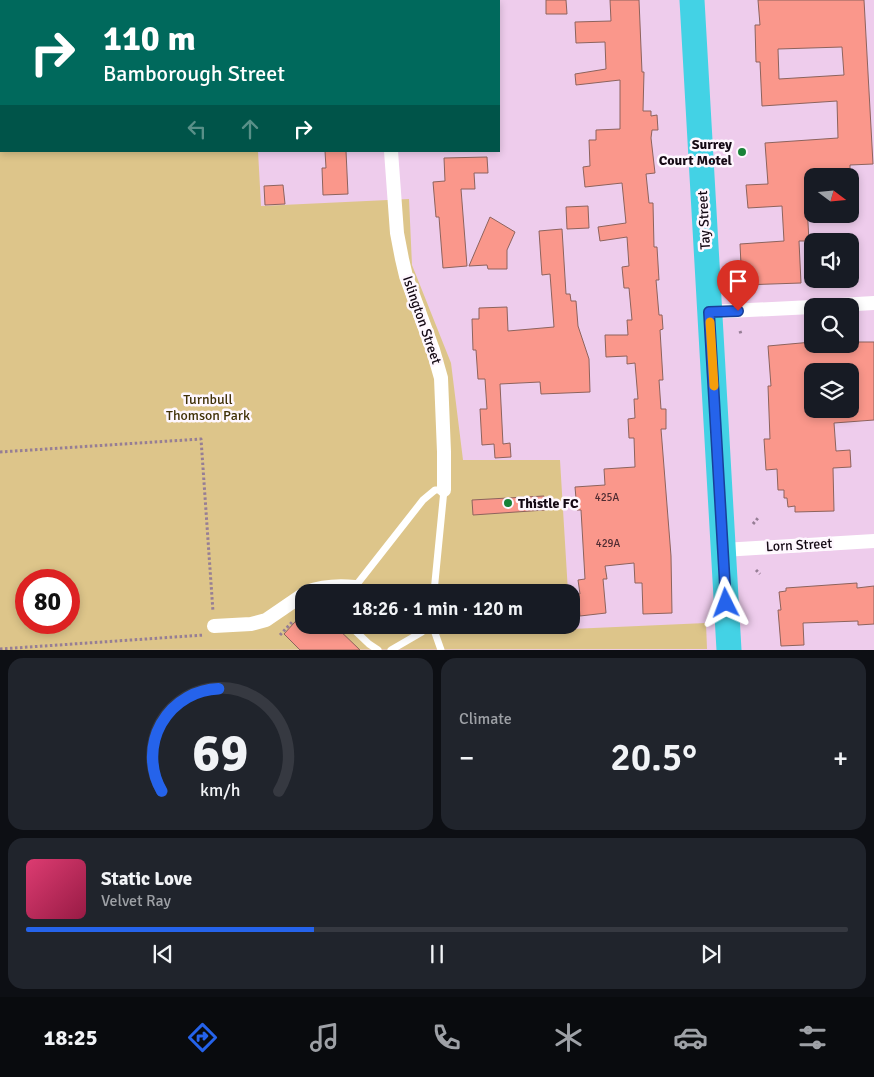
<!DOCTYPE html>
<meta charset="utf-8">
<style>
body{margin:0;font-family:Signika,sans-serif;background:#20242c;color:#f1f3f6;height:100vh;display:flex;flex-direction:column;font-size:19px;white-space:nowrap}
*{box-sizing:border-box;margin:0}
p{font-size:16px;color:#9ea1a6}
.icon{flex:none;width:28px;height:28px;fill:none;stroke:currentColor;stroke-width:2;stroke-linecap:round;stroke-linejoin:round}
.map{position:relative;height:650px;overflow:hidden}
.side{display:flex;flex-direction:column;gap:8px;padding:8px;background:#0d0f14;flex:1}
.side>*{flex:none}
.hud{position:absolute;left:0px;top:0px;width:500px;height:152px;box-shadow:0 2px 8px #0003;background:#00695c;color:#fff;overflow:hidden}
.needle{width:32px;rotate:106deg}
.tools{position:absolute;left:804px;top:168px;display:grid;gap:10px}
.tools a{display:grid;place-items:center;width:55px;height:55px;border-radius:10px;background:#171b24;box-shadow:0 2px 8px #0003;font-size:25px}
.speed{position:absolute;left:15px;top:569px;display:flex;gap:10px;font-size:25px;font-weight:700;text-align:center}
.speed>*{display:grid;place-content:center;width:65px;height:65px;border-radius:50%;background:#171b24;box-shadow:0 2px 8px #0003;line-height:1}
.speed .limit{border:8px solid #d22;background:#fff;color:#111}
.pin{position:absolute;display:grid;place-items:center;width:42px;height:42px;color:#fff;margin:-51px -21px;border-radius:50% 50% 50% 0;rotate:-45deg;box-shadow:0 0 5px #0007}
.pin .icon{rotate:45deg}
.me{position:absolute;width:55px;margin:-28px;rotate:357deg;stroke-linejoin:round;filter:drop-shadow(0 0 4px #0008)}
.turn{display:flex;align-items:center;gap:18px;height:105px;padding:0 20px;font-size:22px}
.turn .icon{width:65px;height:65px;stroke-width:2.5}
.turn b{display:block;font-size:35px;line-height:42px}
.lanes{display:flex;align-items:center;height:48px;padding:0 20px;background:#0003;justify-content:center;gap:25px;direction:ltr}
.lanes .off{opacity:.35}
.big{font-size:38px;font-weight:600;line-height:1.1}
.side .card{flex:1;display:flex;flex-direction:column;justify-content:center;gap:8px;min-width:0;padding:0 18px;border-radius:15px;background:#20242c}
.side .dial{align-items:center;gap:0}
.dial svg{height:130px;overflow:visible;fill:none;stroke:#363941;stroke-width:7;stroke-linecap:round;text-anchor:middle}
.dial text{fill:#f1f3f6;stroke:none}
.song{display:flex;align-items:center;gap:15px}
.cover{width:60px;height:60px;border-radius:8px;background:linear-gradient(135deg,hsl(340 70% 55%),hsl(340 70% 35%))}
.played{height:5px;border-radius:2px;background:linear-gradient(90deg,#2563eb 35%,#363941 35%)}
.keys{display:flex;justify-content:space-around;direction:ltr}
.heat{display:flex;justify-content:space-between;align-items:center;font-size:28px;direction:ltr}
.side .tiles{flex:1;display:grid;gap:8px;grid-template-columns:1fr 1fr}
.card:last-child{grid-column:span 2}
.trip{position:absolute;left:295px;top:584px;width:285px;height:50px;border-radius:15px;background:#171b24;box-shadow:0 2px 8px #0003;font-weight:600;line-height:50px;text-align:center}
.menu{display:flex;height:80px;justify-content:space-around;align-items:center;background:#090b0e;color:#9ea1a6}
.menu .icon{width:35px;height:35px}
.menu .active{color:#2563eb}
.menu b{font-size:22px;color:#f1f3f6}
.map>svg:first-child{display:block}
.green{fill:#ddc58a;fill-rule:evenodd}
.building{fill:#fa978b;stroke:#8d635d;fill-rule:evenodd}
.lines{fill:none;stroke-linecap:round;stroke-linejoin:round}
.path{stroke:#967e95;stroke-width:3;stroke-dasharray:2.5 2.5;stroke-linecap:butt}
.lane{stroke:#fff;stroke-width:7}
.street{stroke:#fff;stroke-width:14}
.highway{stroke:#43d2e5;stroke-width:25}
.route-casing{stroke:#184099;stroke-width:12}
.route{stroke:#2563eb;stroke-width:9}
.slow{stroke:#f59e0b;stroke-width:9}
.poi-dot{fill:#198238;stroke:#fef7fe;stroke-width:2}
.labels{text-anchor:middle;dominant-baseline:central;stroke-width:5;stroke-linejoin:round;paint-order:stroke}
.number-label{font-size:11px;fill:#4e2c32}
.poi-label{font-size:14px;font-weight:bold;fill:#140914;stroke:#fef7fe;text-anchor:end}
.street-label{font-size:14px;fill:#140914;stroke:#fef7fe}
.park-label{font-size:14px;fill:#403107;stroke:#fef7fe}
</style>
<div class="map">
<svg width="874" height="650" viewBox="0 0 874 650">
<rect width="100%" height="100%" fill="#eeccec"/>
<path class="green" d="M 0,0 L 249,0 L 250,1 L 1,1 L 1,151 L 258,151 L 261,206 L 409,199 L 412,265 L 451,363 L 463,460 L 560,460 L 568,592 L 304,592 L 304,625 L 570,625 L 571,629 L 706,623 L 707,649 L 0,650 ZM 26,580 L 69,580 L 69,622 L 26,622 Z"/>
<g class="building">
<polygon points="546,0 566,0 567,14 546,14"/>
<polygon points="610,0 639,0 642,72 644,72 643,111 651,111 651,116 657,115 658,130 652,130 651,138 655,173 646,174 649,203 653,203 654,247 657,247 659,280 656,280 659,315 662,315 663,329 660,330 663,380 659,380 661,409 666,409 666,429 661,429 671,556 672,613 643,614 642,583 635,583 634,563 605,566 607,579 603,579 606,613 580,616 578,594 580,594 578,580 585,579 581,510 577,510 575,487 605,485 604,469 635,467 634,438 629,438 628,419 635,418 634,399 638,399 635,363 627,364 627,356 606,357 605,335 628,335 627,320 632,320 629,288 624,288 622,267 629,266 627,237 600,241 598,227 626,223 622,183 585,187 583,167 590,166 589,140 596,140 596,130 620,129 620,80 576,85 575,74 606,69 605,42 576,43 575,22 611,21"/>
<path d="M 758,0 L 864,0 L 873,164 L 850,165 L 850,172 L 812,173 L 812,204 L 807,205 L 809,241 L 799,241 L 801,283 L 742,285 L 740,244 L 784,241 L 782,206 L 748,208 L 746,185 L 768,184 L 765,143 L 838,138 L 837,101 L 762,106 L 760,62 L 756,62 L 755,25 L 760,25 ZM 842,47 L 844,75 L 779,79 L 778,49 Z"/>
<polygon points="325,151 346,151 348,194 323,195 322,168 326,168"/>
<polygon points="487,157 488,173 474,173 475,189 461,189 467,266 443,268 439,217 436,217 433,182 445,181 444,158"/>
<polygon points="283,185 285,204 265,205 264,186"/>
<polygon points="588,206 589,228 567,229 566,207"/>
<polygon points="490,217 515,232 507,250 507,269 488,269 487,265 469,266"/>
<polygon points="562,229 566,294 570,294 571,301 576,301 578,326 589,359 590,392 541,394 540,382 500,384 503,444 510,443 511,457 495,458 494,444 482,445 480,409 487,409 485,379 478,379 476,350 473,350 472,319 479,319 479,308 507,307 508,331 554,327 550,274 542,275 539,231"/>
<path d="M 812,342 L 874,342 L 874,420 L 834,423 L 836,451 L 850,450 L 851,467 L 833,468 L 834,511 L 795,512 L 795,506 L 788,507 L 787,498 L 784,498 L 784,490 L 778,490 L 777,469 L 766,470 L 764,439 L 770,439 L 768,386 L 771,386 L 768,346 ZM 852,368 L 853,397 L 850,398 L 850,409 L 812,409 L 812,371 Z"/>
<polygon points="544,496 545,510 473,515 472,500"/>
<polygon points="857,583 857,588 874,586 874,624 858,625 858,621 803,623 804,645 781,646 778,610 781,610 779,592 786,591 786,588"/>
<polygon points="304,612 304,625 334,625 360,650 300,650 284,634"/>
</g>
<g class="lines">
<g class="path">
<polyline points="736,291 738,289"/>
<polyline points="740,331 741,334"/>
<polyline points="0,452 201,439 213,612"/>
<polyline points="753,524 758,518"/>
<polyline points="756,570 760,574"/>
<polyline points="280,635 293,621"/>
<polyline points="0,649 204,635"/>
</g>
<g class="lane">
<polyline points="354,588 423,500 435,490 444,490 434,592"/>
<polyline points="349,625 369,644 378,650"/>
<polyline points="433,625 434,630 441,650"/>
<polyline points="391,650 422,632 427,625"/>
</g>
<g class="street">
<polyline points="382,0 382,1"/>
<polyline points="391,151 397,233 402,259 406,276 433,350 441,378 444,452 444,490"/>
<polyline points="823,306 874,303"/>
<polyline points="709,312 812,307"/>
<polyline points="723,550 874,541"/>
<path d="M 306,592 C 323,586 337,585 355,587"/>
<polyline points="214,626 251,624 266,620 304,594"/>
</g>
<polyline class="highway" points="692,0 729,650"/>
</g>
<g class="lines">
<defs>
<polyline id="route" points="726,603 709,312 738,311"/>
</defs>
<use href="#route" class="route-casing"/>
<use href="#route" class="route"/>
<polyline class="slow" points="710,322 714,386"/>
</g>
<g class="poi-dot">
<circle cx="742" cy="152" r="5"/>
<circle cx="508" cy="503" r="5"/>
</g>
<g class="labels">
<g class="number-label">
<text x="607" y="497">425A</text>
<text x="608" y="543">429A</text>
</g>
<g class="poi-label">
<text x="732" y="144">Surrey<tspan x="732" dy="16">Court Motel</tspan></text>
<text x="518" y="503" text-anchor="start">Thistle FC</text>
</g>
<g class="street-label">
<text transform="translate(704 220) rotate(-93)">Tay Street</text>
<text transform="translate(422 320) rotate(71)">Islington Street</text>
<text transform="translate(799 545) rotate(-3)">Lorn Street</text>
</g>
<g class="park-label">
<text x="208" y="399">Turnbull<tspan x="208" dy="16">Thomson Park</tspan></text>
</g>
</g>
</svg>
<div class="tools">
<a><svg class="needle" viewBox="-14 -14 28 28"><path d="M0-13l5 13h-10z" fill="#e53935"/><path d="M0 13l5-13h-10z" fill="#9ea1a6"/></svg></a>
<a><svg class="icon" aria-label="sound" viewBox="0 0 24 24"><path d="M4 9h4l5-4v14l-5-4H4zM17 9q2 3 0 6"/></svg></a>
<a><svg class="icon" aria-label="search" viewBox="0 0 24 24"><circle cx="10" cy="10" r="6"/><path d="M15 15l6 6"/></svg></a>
<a><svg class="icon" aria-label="layers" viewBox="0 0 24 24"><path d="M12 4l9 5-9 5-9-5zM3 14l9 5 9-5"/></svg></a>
</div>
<div class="speed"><div class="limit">80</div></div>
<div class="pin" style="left:738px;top:311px;background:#d93025"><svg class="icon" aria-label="arrive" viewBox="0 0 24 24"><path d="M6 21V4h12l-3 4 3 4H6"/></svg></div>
<svg class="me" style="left:726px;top:603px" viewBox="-20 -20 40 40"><path d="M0-17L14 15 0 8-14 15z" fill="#2563eb" stroke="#fff" stroke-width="4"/></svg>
<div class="trip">18:26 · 1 min · 120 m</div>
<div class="hud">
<div class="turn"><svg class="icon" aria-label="right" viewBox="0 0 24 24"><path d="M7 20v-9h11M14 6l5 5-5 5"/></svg><div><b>110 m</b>Bamborough Street</div></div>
<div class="lanes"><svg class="icon off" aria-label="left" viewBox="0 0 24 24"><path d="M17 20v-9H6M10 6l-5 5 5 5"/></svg><svg class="icon off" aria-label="ahead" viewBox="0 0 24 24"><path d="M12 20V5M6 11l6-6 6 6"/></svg><svg class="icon" aria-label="right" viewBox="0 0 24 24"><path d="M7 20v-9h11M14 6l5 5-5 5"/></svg></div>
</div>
</div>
<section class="side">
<div class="tiles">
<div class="card dial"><svg viewBox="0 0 100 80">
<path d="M14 69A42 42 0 1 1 86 69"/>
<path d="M14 69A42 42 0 0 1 49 6" stroke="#2563eb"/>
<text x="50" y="56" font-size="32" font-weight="700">69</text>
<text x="50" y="72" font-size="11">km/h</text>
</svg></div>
<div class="card"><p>Climate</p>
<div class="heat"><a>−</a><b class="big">20.5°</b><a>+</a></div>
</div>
<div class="card">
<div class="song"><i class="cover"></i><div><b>Static Love</b><p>Velvet Ray</p></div></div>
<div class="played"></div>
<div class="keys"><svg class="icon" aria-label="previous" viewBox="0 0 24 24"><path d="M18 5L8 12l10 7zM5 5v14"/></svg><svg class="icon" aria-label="pause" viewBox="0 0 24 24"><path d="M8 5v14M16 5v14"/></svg><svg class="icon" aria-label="next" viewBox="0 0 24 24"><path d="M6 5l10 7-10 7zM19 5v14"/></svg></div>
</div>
</div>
</section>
<nav class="menu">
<b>18:25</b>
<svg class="icon active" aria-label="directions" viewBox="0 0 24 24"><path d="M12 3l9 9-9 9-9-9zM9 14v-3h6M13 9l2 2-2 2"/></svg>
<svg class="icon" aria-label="music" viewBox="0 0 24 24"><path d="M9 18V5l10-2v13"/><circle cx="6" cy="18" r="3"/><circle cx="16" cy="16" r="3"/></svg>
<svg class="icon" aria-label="phone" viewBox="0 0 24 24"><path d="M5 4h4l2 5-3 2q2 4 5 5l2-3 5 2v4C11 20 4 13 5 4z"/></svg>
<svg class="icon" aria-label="climate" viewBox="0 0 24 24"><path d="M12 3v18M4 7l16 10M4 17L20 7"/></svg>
<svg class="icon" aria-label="car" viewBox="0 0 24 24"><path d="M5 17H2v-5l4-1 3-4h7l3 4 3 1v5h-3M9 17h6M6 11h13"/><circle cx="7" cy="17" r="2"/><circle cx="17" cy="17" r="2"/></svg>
<svg class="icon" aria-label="filters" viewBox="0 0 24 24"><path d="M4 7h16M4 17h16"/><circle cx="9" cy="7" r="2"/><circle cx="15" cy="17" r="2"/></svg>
</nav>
